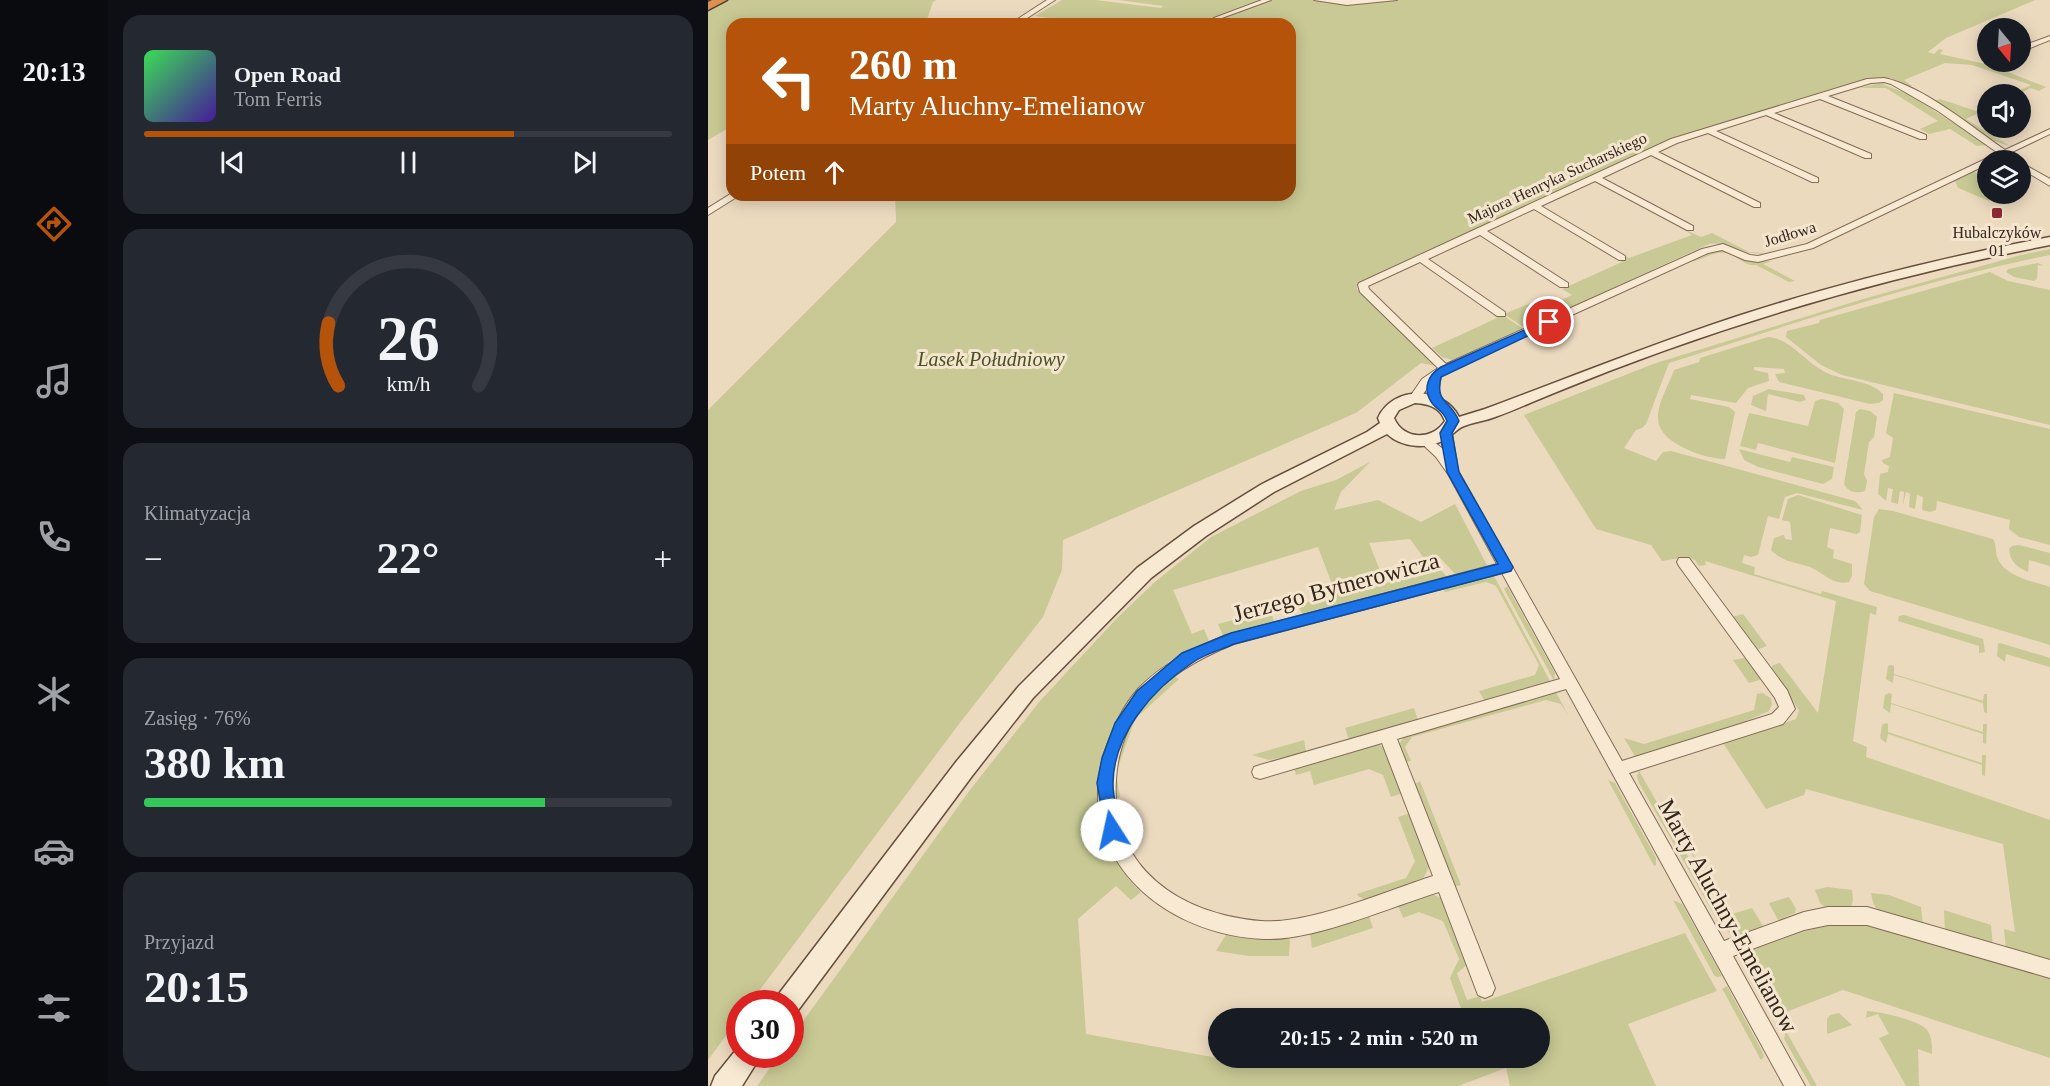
<!DOCTYPE html>
<html lang="pl">
<meta charset="utf-8">
<style>
body{margin:0;font-family:Georgia,serif;background:#242831;color:#f1f3f6;height:100vh;display:flex;flex-direction:column;font-size:22px;white-space:nowrap}
*{box-sizing:border-box;margin:0}
p{font-size:20px;color:#9ea1a6}
.icon{flex:none;width:33px;height:33px;fill:none;stroke:currentColor;stroke-width:2;stroke-linecap:round;stroke-linejoin:round}
.map{position:relative;flex:1;overflow:hidden}
.panel{display:flex;flex-direction:column;gap:15px;padding:15px;background:#0d0f14;width:600px}
.panel>*{flex:none}
.guide{position:absolute;left:18px;top:18px;width:570px;height:183px;border-radius:18px;box-shadow:0 3px 15px #0003;background:#b45309;color:#fff;overflow:hidden}
.needle{width:39px;rotate:162deg}
.buttons{position:absolute;left:1269px;top:18px;display:grid;gap:12px}
.buttons a{display:grid;place-items:center;width:54px;height:54px;border-radius:50%;background:#171b24;box-shadow:0 3px 15px #0003;font-size:30px}
.speed{position:absolute;left:18px;top:990px;display:flex;gap:12px;font-size:30px;font-weight:700;text-align:center}
.speed>*{display:grid;place-content:center;width:78px;height:78px;border-radius:50%;background:#171b24;box-shadow:0 3px 15px #0003;line-height:1}
.speed .limit{border:9px solid #d22;background:#fff;color:#111}
.pin{position:absolute;display:grid;place-items:center;width:51px;height:51px;color:#fff;margin:-26px;border:3px solid #fff;border-radius:50%;box-shadow:0 2px 6px #0007}
.me{position:absolute;width:66px;margin:-33px;rotate:350deg;stroke-linejoin:round;filter:drop-shadow(0 0 4px #0008)}
.turn{display:flex;align-items:center;gap:21px;height:126px;padding:0 24px;font-size:27px}
.turn .icon{width:78px;height:78px;stroke-width:2.5}
.turn b{display:block;font-size:42px;line-height:51px}
.then{display:flex;align-items:center;height:57px;padding:0 24px;background:#0003;gap:12px;font-size:22px}
.big{font-size:45px;font-weight:700;line-height:1.1}
.panel .card{flex:1;display:flex;flex-direction:column;justify-content:center;gap:9px;min-width:0;padding:0 21px;border-radius:18px;background:#242831}
.panel .dial{align-items:center;gap:0}
.dial svg{height:156px;overflow:visible;fill:none;stroke:#363941;stroke-width:7;stroke-linecap:round;text-anchor:middle}
.dial text{fill:#f1f3f6;stroke:none}
.song{display:flex;align-items:center;gap:18px}
.cover{width:72px;height:72px;border-radius:9px;background:linear-gradient(135deg,hsl(130 70% 55%),hsl(260 70% 35%))}
.played{height:6px;border-radius:3px;background:linear-gradient(90deg,#b45309 70%,#363941 70%)}
.keys{display:flex;justify-content:space-around;direction:ltr}
.heat{display:flex;justify-content:space-between;align-items:center;font-size:33px;direction:ltr}
.charge{height:9px;border-radius:4px;background:linear-gradient(90deg,#34c759 76%,#363941 0)}
.trip{position:absolute;left:500px;top:1008px;width:342px;height:60px;border-radius:30px;background:#171b24;box-shadow:0 3px 15px #0003;font-weight:700;line-height:60px;text-align:center}
main{display:flex;flex:1;min-height:0}
.tabs{display:flex;flex-direction:column;width:108px;justify-content:space-around;align-items:center;background:#090b0e;color:#9ea1a6}
.tabs .icon{width:42px;height:42px}
.tabs .on{color:#b45309}
.tabs b{font-size:27px;color:#f1f3f6}
.map>svg:first-child{display:block}
.green{fill:#c8c994}
.lines{fill:none;stroke-linecap:round;stroke-linejoin:round}
.street-casing{stroke:#846b58;stroke-width:2}
.secondary-casing{stroke:#664d3c;stroke-width:3}
.highway-casing{stroke:#513a2d;stroke-width:3}
.street{fill:#f7e9d2;fill-rule:evenodd}
.secondary{fill:#f7e9d2;fill-rule:evenodd}
.highway{fill:#da9151;fill-rule:evenodd}
.route{fill:#1a73e8;stroke:#114b97;stroke-width:1.5}
.poi-dot{fill:#912a35;stroke:#f4e5ce;stroke-width:2}
.labels{text-anchor:middle;dominant-baseline:central;stroke-width:6;stroke-linejoin:round;paint-order:stroke}
.far-street-label{font-size:16px;fill:#34261c;stroke:#f4e5ce}
.far-poi-label{font-size:16px;fill:#34261c;stroke:#f4e5ce}
.park-label{font-size:20px;font-style:italic;fill:#495024;stroke:#f4e5ce}
.near-street-label{font-size:24px;fill:#34261c;stroke:#f4e5ce}
</style>
<main>
<nav class="tabs">
<b>20:13</b>
<svg class="icon on" aria-label="directions" viewBox="0 0 24 24"><path d="M12 3l9 9-9 9-9-9zM9 14v-3h6M13 9l2 2-2 2"/></svg>
<svg class="icon" aria-label="music" viewBox="0 0 24 24"><path d="M9 18V5l10-2v13"/><circle cx="6" cy="18" r="3"/><circle cx="16" cy="16" r="3"/></svg>
<svg class="icon" aria-label="phone" viewBox="0 0 24 24"><path d="M5 4h4l2 5-3 2q2 4 5 5l2-3 5 2v4C11 20 4 13 5 4z"/></svg>
<svg class="icon" aria-label="climate" viewBox="0 0 24 24"><path d="M12 3v18M4 7l16 10M4 17L20 7"/></svg>
<svg class="icon" aria-label="car" viewBox="0 0 24 24"><path d="M5 17H2v-5l4-1 3-4h7l3 4 3 1v5h-3M9 17h6M6 11h13"/><circle cx="7" cy="17" r="2"/><circle cx="17" cy="17" r="2"/></svg>
<svg class="icon" aria-label="filters" viewBox="0 0 24 24"><path d="M4 7h16M4 17h16"/><circle cx="9" cy="7" r="2"/><circle cx="15" cy="17" r="2"/></svg>
</nav>
<section class="panel">
<div class="card">
<div class="song"><i class="cover"></i><div><b>Open Road</b><p>Tom Ferris</p></div></div>
<div class="played"></div>
<div class="keys"><svg class="icon" aria-label="previous" viewBox="0 0 24 24"><path d="M18 5L8 12l10 7zM5 5v14"/></svg><svg class="icon" aria-label="pause" viewBox="0 0 24 24"><path d="M8 5v14M16 5v14"/></svg><svg class="icon" aria-label="next" viewBox="0 0 24 24"><path d="M6 5l10 7-10 7zM19 5v14"/></svg></div>
</div>
<div class="card dial"><svg viewBox="0 0 100 80">
<path d="M14 69A42 42 0 1 1 86 69"/>
<path d="M14 69A42 42 0 0 1 9 37" stroke="#b45309"/>
<text x="50" y="56" font-size="32" font-weight="700">26</text>
<text x="50" y="72" font-size="11">km/h</text>
</svg></div>
<div class="card"><p>Klimatyzacja</p>
<div class="heat"><a>−</a><b class="big">22°</b><a>+</a></div>
</div>
<div class="card"><p>Zasięg · 76%</p><b class="big">380 km</b><div class="charge"></div></div>
<div class="card"><p>Przyjazd</p><b class="big">20:15</b></div>
</section>
<div class="map">
<svg width="1342" height="1086" viewBox="0 0 1342 1086">
<rect width="100%" height="100%" fill="#ecdabf"/>
<g class="green">
<polygon points="20,0 228,0 225,2 218,22 213,24 24,24 24,126 0,140 0,9"/>
<polygon points="354,0 387,0 453,8 455,6 411,0 1327,0 1238,38 1220,52 1226,54 1231,49 1235,50 1232,54 1282,65 1338,87 1331,91 1323,88 1310,94 1304,94 1323,85 1264,65 1237,63 1196,80 1204,86 1200,87 1183,78 1163,79 990,130 949,146 652,282 649,284 649,289 728,366 713,363 648,413 355,540 354,570 335,617 251,724 42,1003 32,1004 31,1018 0,1060 0,410 188,222 187,195 582,195 582,24 383,24 327,16"/>
<polygon points="1172,83 1202,95 1279,145 1269,146 1242,129 1221,134 1212,129 1230,121 1178,88 1152,88"/>
<path d="M 1232,99 L 1268,111 L 1279,106 L 1279,109 L 1258,119 L 1300,145 L 1307,145 C 1291,151 1240,111 1225,101 Z"/>
<polygon points="1266,172 1279,178 1280,194 1296,194 1281,201 1250,188 1247,181"/>
<path d="M 974,228 L 993,237 L 1004,233 L 1041,252 L 1057,253 C 1037,257 1022,240 1001,244 L 817,328 L 796,314 L 828,301 L 837,308 L 864,295 L 854,289 L 914,262 L 880,234 L 921,258 L 984,235 Z"/>
<path d="M 1342,249 L 1342,255 C 1212,281 1087,323 961,363 L 938,424 L 934,428 L 928,430 L 916,448 L 948,461 L 955,452 L 963,451 L 1147,501 L 1155,510 L 1089,493 L 1077,497 L 1071,519 L 1060,516 L 1050,555 L 1043,557 L 1036,555 L 1034,563 L 1047,567 L 1046,574 L 1113,594 L 1114,591 L 1169,607 L 1168,615 L 1162,613 L 1145,741 L 1159,747 L 1158,757 L 1342,820 L 1342,963 L 1298,949 L 1296,929 L 1307,932 L 1295,844 L 1098,789 L 1096,795 L 1058,809 L 1015,743 L 1088,719 L 1091,710 L 1063,670 L 1065,665 L 1072,663 L 1110,713 L 1128,601 L 997,561 L 998,565 L 991,566 L 987,560 L 979,557 L 954,561 L 943,545 L 888,529 L 816,415 L 945,364 L 1155,299 L 1313,255 Z"/>
<path d="M 1016,250 L 1046,262 L 1064,261 L 1055,264 L 1087,281 L 1081,282 L 1048,265 C 1038,267 1031,257 1021,254 C 1008,249 995,260 983,262 L 1007,251 Z"/>
<polygon points="1330,263 1336,266 1330,265 1329,279 1326,281 1306,277 1298,272 1300,269"/>
<polygon points="1282,272 1300,281 1342,290 1342,425 1134,375 1113,365 1078,337 1079,331 1111,323 1112,320"/>
<polygon points="785,314 795,315 815,329 744,360 734,357 724,348 789,318"/>
<path d="M 1060,337 C 1082,338 1098,363 1117,372 C 1134,381 1161,379 1175,394 L 1175,400 L 1171,403 L 1162,404 L 1071,382 L 1067,374 L 1077,373 L 1076,369 L 1046,367 L 1046,370 L 1060,373 L 1061,381 L 1040,388 L 1028,403 L 983,395 L 982,399 L 1021,407 L 1027,412 L 1017,459 C 997,459 950,443 950,419 C 949,403 961,385 966,370 L 991,362 L 992,358 Z"/>
<polygon points="1061,389 1096,395 1098,400 1092,402 1060,394 1058,411 1043,405 1045,396"/>
<polygon points="1186,393 1342,429 1342,545 1311,537 1301,529 1302,520 1229,501 1228,510 1222,512 1214,510 1215,497 1209,495 1207,509 1201,507 1202,494 1198,492 1195,505 1196,492 1192,491 1190,504 1183,502 1185,489 1180,488 1178,501 1170,494 1172,474 1180,472 1181,466 1175,463 1174,460 1182,457 1185,438 1178,433"/>
<polygon points="1114,399 1130,403 1136,409 1127,463 1050,443 1048,450 1032,446 1041,413 1100,426 1107,401"/>
<path d="M 1152,409 L 1162,411 L 1169,417 L 1166,437 L 1161,442 L 1156,474 L 1159,481 L 1157,491 C 1148,494 1140,492 1136,484 L 1148,412 Z"/>
<polygon points="1031,449 1082,462 1084,457 1126,467 1124,479 1115,484 1050,467 1036,460"/>
<path d="M 662,462 L 633,492 L 626,510 L 670,500 L 713,522 L 747,504 L 781,569 L 749,576 L 732,558 L 715,557 L 702,539 L 661,543 L 677,583 L 706,576 L 712,566 C 727,561 730,567 740,578 L 595,615 L 589,605 L 628,595 L 610,547 L 465,590 L 484,634 L 496,629 L 501,641 C 491,647 479,651 468,657 C 458,663 449,673 441,682 C 399,723 378,780 400,837 C 408,858 416,877 433,892 L 423,900 L 408,886 L 370,919 L 378,1034 L 510,1058 L 545,1061 L 572,1058 L 831,1058 L 831,1018 L 721,1018 L 753,1008 L 742,978 L 751,959 L 735,921 L 711,912 L 695,918 L 689,903 L 722,893 L 735,899 L 760,964 L 749,973 L 759,1000 L 772,996 L 774,1002 L 780,1000 L 977,933 L 1009,991 L 920,1024 L 948,1086 L 802,1086 L 798,1068 L 750,1086 L 49,1086 L 71,1055 L 82,1054 L 83,1038 L 262,790 L 332,701 L 409,618 L 448,581 L 503,537 L 593,491 L 628,480 Z"/>
<path d="M 1090,495 L 1154,515 L 1152,532 L 1149,534 L 1122,528 L 1119,547 L 1126,550 L 1125,558 L 1144,564 L 1144,576 L 1141,582 C 1125,586 1116,573 1102,567 C 1087,562 1074,562 1063,550 L 1066,538 L 1076,535 L 1077,539 L 1084,540 L 1082,522 L 1074,520 L 1080,499 Z"/>
<path d="M 1171,509 L 1185,511 L 1285,539 C 1289,545 1287,551 1289,557 C 1297,577 1324,581 1342,587 L 1342,645 L 1162,591 L 1156,584 L 1166,517 Z"/>
<path d="M 1311,545 L 1342,553 L 1342,566 L 1321,560 L 1320,572 C 1309,567 1302,562 1301,549 L 1304,546 Z"/>
<polygon points="786,576 843,683 777,702 771,691 827,675 831,665 788,586 778,582 737,592 735,588"/>
<polygon points="799,586 847,673 846,681 796,589"/>
<polygon points="563,610 566,623 515,636 510,624"/>
<polygon points="1035,614 1059,646 1048,650 1024,617"/>
<polygon points="1196,615 1275,639 1277,652 1271,653 1271,646 1190,621 1191,616"/>
<polygon points="1292,643 1342,658 1342,667 1298,654 1297,662 1289,656 1290,644"/>
<polygon points="1036,658 1043,661 1055,679 1041,683 1025,660"/>
<polygon points="1184,665 1186,666 1186,674 1275,701 1276,694 1279,694 1279,713 1276,712 1275,703 1186,675 1185,683 1178,679 1180,666"/>
<polygon points="464,675 471,679 427,719 408,773 412,797 404,800 410,746 428,711"/>
<polygon points="848,692 861,717 853,704 838,700 704,737 697,747 703,761 695,763 690,745 696,737"/>
<polygon points="1054,693 1063,698 1064,704 1061,711 1018,730 928,758 916,738 936,744 1046,710 1049,694"/>
<polygon points="1181,693 1184,694 1183,703 1275,732 1275,724 1279,724 1278,744 1275,743 1275,734 1183,704 1182,713 1175,708 1177,695"/>
<polygon points="706,708 710,720 641,740 637,728"/>
<polygon points="1178,723 1180,724 1180,732 1274,763 1274,755 1278,755 1277,776 1274,775 1274,765 1180,734 1178,743 1172,738 1174,725"/>
<polygon points="596,740 598,752 561,760 544,755"/>
<path d="M 669,744 C 685,749 690,778 695,793 L 683,797 L 675,775 L 661,769 L 606,785 L 602,771 L 588,775 L 586,767 Z"/>
<polygon points="931,771 1025,935 1013,927 931,783 929,776"/>
<polygon points="900,780 907,783 948,858 948,865 946,866"/>
<polygon points="712,781 753,885 745,887 704,786"/>
<polygon points="947,789 1021,915 1044,908 1055,926 1030,935"/>
<polygon points="699,814 703,814 722,865 714,881 658,900 650,896 649,894 698,878 707,861 690,817"/>
<polygon points="1119,887 1144,890 1145,900 1143,908 1117,907 1112,903 1107,890"/>
<path d="M 1163,893 L 1181,895 L 1213,907 L 1215,925 C 1203,922 1175,916 1168,908 C 1165,904 1164,898 1163,893 Z"/>
<polygon points="1081,897 1088,909 1087,913 1070,920 1061,903"/>
<polygon points="965,900 974,904 1014,976 1009,977 1006,975"/>
<polygon points="1236,910 1283,925 1285,947 1237,932"/>
<polygon points="660,913 665,928 604,948 602,934 605,931"/>
<polygon points="1153,923 1342,973 1342,1058 1135,990 1073,1014 1038,951 1118,924"/>
<polygon points="519,933 578,935 582,940 581,956 541,956 508,951"/>
<polygon points="1019,986 1054,1051 1056,1057 1053,1060 1016,992 1014,989"/>
<path d="M 1159,1011 C 1171,1011 1213,1021 1219,1030 C 1224,1036 1224,1046 1224,1054 L 1210,1049 L 1211,1085 L 1214,1086 L 1198,1086 L 1171,1038 L 1181,1034 L 1170,1014 L 1158,1018 Z"/>
<polygon points="1131,1013 1144,1025 1119,1034 1119,1019 1122,1015"/>
<polygon points="1078,1031 1109,1086 1103,1086 1076,1039"/>
</g>
<g class="lines">
<defs>
<g id="street">
<polygon points="339,0 347,0 310,24 302,24"/>
<polygon points="554,0 563,0 511,19 506,18"/>
<polygon points="606,0 689,0 639,5"/>
<polygon points="1342,36 1342,40 1312,52 1312,47"/>
<polygon points="1280,61 1287,62 1288,62 1281,65 1277,63"/>
<path d="M 1176,78 C 1215,86 1264,127 1297,150 L 1342,129 L 1342,134 L 1302,153 L 1310,160 L 1301,160 L 1295,157 L 1287,160 L 1280,160 L 1280,164 L 1105,248 L 1050,262 L 1037,260 L 1014,250 L 1000,253 L 741,371 L 733,376 L 730,392 L 735,402 L 733,405 L 725,405 L 718,392 L 719,388 L 711,401 L 703,401 L 701,398 L 714,379 L 730,368 L 652,292 L 650,285 L 651,283 L 963,139 L 1159,79 ZM 1176,82 L 1183,84 L 1230,111 L 1290,153 L 1099,244 L 1050,256 L 1042,255 L 1015,244 L 994,249 L 738,364 L 661,289 L 660,286 L 712,262 L 789,316 L 797,316 L 797,312 L 720,259 L 772,235 L 852,287 L 860,287 L 860,283 L 779,231 L 826,209 L 911,260 L 917,260 L 917,256 L 833,206 L 887,181 L 979,230 L 985,230 L 985,226 L 894,178 L 943,155 L 1046,207 L 1052,207 L 1052,203 L 950,152 L 969,143 L 1000,133 L 1104,182 L 1110,182 L 1110,178 L 1008,131 L 1058,115 L 1157,158 L 1163,158 L 1163,154 L 1066,113 L 1112,99 L 1212,139 L 1218,139 L 1218,135 L 1120,96 L 1163,83 Z"/>
<polygon points="1312,162 1342,179 1342,186 1312,168"/>
<polygon points="24,193 24,195 32,195 0,215 0,208"/>
<path d="M 738,429 L 744,433 L 749,464 L 748,467 L 914,761 L 1064,714 L 1071,707 L 1067,698 L 971,566 L 969,562 L 971,558 L 981,558 L 1079,690 L 1087,709 L 1075,724 L 921,773 L 1016,941 L 1096,912 L 1120,907 L 1159,907 L 1342,960 L 1342,978 L 1159,925 L 1120,925 L 1096,930 L 1025,956 L 1097,1086 L 1076,1086 L 858,689 L 689,739 L 787,988 L 784,995 L 777,998 L 770,995 L 731,892 C 682,907 606,941 556,939 C 453,935 360,853 399,745 C 407,724 415,706 430,689 C 454,664 486,648 518,635 L 789,564 L 740,474 L 728,457 L 710,440 L 712,437 L 720,437 L 735,449 L 732,433 ZM 794,573 L 852,679 L 552,765 L 546,767 L 544,772 L 546,777 L 552,779 L 674,743 L 725,876 C 678,891 601,925 553,921 C 473,914 402,869 408,780 C 409,757 417,731 430,712 C 454,679 489,659 526,644 Z"/>
</g>
<g id="secondary">
<path d="M 1342,237 L 1342,245 C 1172,278 1006,327 846,393 C 826,401 807,410 787,417 C 777,421 766,422 756,426 C 748,429 745,435 738,439 C 720,450 694,448 679,434 L 566,492 L 498,536 L 443,578 L 325,698 L 264,776 L 88,1013 L 82,1015 L 82,1004 L 66,1004 L 70,995 L 248,762 L 311,686 L 429,568 L 486,526 L 554,484 L 659,432 L 672,423 L 670,418 C 685,385 735,386 751,417 L 777,409 C 863,377 947,343 1033,315 C 1135,282 1238,257 1342,237 ZM 707,403 C 721,404 732,407 737,421 C 724,441 695,440 686,418 L 691,410 Z"/>
<polygon points="32,1045 32,1054 54,1054 34,1086 3,1086 7,1076"/>
</g>
<polygon id="highway" points="4,0 19,0 0,10 0,2"/>
</defs>
<use href="#street" class="street-casing"/>
<use href="#secondary" class="secondary-casing"/>
<use href="#highway" class="highway-casing"/>
<use href="#street" class="street"/>
<use href="#secondary" class="secondary"/>
<use href="#highway" class="highway"/>
</g>
<path class="route" d="M 841,319 L 846,322 L 845,324 L 733,377 C 727,404 742,399 751,421 L 744,433 L 751,472 L 805,567 L 803,571 L 526,644 C 513,650 496,654 484,663 C 445,689 405,734 405,784 C 405,799 410,815 412,830 L 410,836 L 404,838 L 398,836 L 389,783 L 394,758 L 407,723 L 429,691 L 474,653 L 523,633 L 790,564 L 739,472 L 732,433 L 739,421 C 735,410 730,411 724,403 C 714,389 720,375 733,367 Z"/>
<rect class="poi-dot" x="1283" y="207" width="12" height="12" rx="3"/>
<g class="labels">
<g class="far-street-label">
<text transform="translate(849 178) rotate(-25)">Majora Henryka Sucharskiego</text>
<text transform="translate(1082 234) rotate(-17)">Jodłowa</text>
</g>
<g class="far-poi-label">
<text x="1289" y="232">Hubalczyków<tspan x="1289" dy="18">01</tspan></text>
</g>
<g class="park-label">
<text x="283" y="359">Lasek Południowy</text>
</g>
<g class="near-street-label">
<text transform="translate(628 587) rotate(-15)">Jerzego Bytnerowicza</text>
<text transform="translate(1020 916) rotate(61)">Marty Aluchny-Emelianow</text>
</g>
</g>
</svg>
<div class="buttons">
<a><svg class="needle" viewBox="-14 -14 28 28"><path d="M0-13l5 13h-10z" fill="#e53935"/><path d="M0 13l5-13h-10z" fill="#9ea1a6"/></svg></a>
<a><svg class="icon" aria-label="sound" viewBox="0 0 24 24"><path d="M4 9h4l5-4v14l-5-4H4zM17 9q2 3 0 6"/></svg></a>
<a><svg class="icon" aria-label="layers" viewBox="0 0 24 24"><path d="M12 4l9 5-9 5-9-5zM3 14l9 5 9-5"/></svg></a>
</div>
<div class="speed"><div class="limit">30</div></div>
<div class="pin" style="left:841px;top:322px;background:#d93025"><svg class="icon" aria-label="arrive" viewBox="0 0 24 24"><path d="M6 21V4h12l-3 4 3 4H6"/></svg></div>
<svg class="me" style="left:404px;top:830px" viewBox="-20 -20 40 40"><circle r="19" fill="#fff"/><path d="M0-13L10 11 0 6-10 11z" fill="#1a73e8"/></svg>
<div class="trip">20:15 · 2 min · 520 m</div>
<div class="guide">
<div class="turn"><svg class="icon" aria-label="left" viewBox="0 0 24 24"><path d="M17 20v-9H6M10 6l-5 5 5 5"/></svg><div><b>260 m</b>Marty Aluchny-Emelianow</div></div>
<div class="then">Potem<svg class="icon" aria-label="ahead" viewBox="0 0 24 24"><path d="M12 20V5M6 11l6-6 6 6"/></svg></div>
</div>
</div>
</main>
